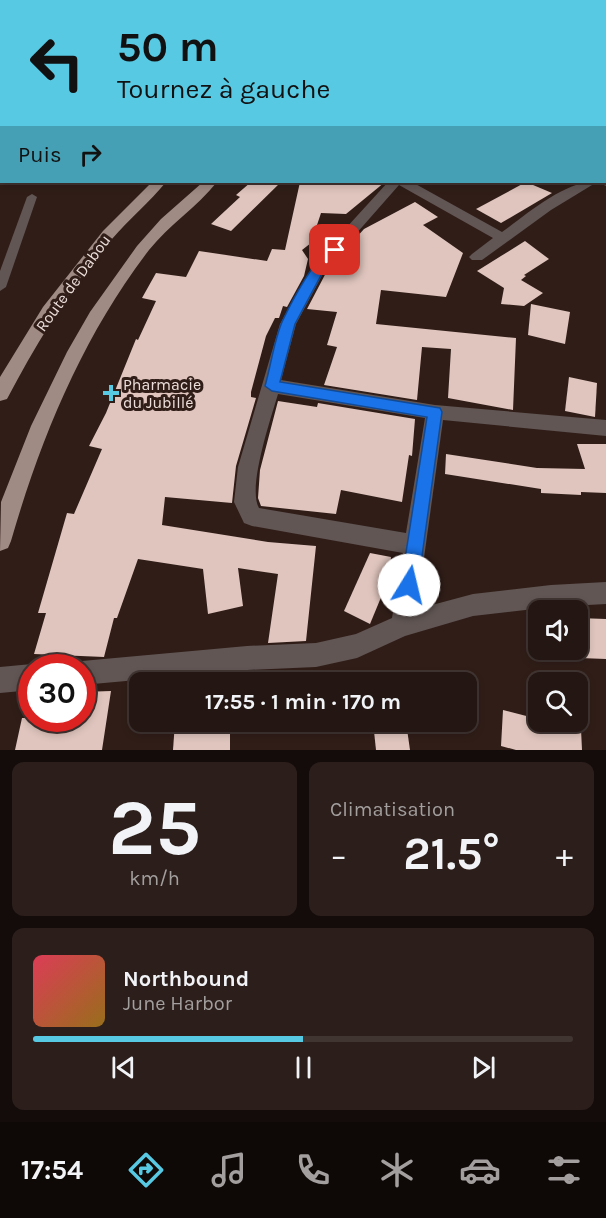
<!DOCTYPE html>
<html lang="fr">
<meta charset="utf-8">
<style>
body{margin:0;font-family:Karla,sans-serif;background:#2c1f1b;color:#f1f3f6;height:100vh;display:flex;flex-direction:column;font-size:22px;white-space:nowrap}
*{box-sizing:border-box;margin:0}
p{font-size:20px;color:#a39f9f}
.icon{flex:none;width:33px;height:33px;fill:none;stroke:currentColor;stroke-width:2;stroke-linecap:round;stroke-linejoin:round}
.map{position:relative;height:750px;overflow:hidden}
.sheet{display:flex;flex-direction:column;gap:12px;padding:12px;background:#140c0a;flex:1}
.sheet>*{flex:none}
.banner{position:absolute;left:0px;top:0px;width:606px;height:183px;box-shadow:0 3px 9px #0003,0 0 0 2px #413532;background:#58c9e3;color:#111;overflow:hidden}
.fabs{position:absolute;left:528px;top:600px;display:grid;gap:12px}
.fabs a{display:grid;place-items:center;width:60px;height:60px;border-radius:12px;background:#241612;box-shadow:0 3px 9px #0003,0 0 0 2px #413532;font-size:30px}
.speed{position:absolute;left:18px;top:654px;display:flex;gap:12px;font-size:30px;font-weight:700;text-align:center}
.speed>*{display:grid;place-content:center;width:78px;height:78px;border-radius:50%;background:#241612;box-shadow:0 3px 9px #0003,0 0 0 2px #413532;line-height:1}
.speed .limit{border:9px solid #d22;background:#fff;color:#111}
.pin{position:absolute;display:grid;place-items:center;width:51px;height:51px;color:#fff;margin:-26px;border-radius:12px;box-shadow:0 3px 9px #0006}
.me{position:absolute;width:66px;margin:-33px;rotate:9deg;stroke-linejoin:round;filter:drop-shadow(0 0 4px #0008)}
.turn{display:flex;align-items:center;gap:21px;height:126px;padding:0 18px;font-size:27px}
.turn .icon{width:78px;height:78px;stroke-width:2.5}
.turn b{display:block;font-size:42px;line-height:51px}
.then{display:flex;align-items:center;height:57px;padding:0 18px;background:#0003;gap:12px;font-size:22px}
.big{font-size:45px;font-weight:700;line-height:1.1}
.sheet .widget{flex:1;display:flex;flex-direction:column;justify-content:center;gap:9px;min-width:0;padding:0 21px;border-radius:12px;background:#2c1f1b}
.sheet .dial{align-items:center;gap:0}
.dial b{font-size:78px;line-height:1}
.song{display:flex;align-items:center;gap:18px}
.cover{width:72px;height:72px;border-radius:9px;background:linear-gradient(135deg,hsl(350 70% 55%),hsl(40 70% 35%))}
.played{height:6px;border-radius:3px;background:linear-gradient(90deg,#58c9e3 50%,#413532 50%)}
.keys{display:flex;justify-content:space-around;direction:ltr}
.heat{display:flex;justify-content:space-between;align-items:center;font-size:33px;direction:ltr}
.sheet .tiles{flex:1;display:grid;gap:12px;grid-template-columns:1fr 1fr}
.widget:last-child{grid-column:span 2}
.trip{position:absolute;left:129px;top:672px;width:348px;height:60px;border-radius:12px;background:#241612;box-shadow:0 3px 9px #0003,0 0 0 2px #413532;font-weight:700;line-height:60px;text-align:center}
.tabs{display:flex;height:96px;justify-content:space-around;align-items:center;background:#0e0907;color:#a39f9f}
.tabs .icon{width:42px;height:42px}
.tabs .selected{color:#58c9e3}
.tabs b{font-size:27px;color:#f1f3f6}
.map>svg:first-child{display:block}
.building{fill:#dfc5bd}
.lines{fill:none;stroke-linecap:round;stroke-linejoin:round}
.lane{fill:#615654;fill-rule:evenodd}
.street{fill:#615654;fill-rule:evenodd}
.primary{fill:#9f8a84;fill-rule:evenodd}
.route{fill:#1a73e8;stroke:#114b97;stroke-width:1.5}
.poi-dot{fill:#58c9e3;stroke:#301d18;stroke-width:2}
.labels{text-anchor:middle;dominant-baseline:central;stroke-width:6;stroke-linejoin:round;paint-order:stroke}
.street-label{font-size:16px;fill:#ecdfdb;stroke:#301d18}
.poi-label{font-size:16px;fill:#ecdfdb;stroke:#301d18;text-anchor:start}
</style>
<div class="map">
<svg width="606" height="750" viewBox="0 0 606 750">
<rect width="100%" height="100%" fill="#301d18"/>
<g class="building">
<polygon points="251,182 281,182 231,231 211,224 240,197 236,195"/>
<polygon points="300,182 385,182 346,214 321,213 311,243 302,250 308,259 304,276 287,307 283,306 279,318 275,318 266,336 251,392 251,397 256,398 236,466 232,503 165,497 162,525 268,542 316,546 306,641 268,643 278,574 238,568 243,606 208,614 203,569 138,559 117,618 114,618 104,657 34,654 46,613 38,613 67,513 74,514 102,449 89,446 106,413 136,339 138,340 156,301 142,298 156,273 186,277 199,251 267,261 272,249 285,250"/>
<polygon points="526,182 552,193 501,223 476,209"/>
<polygon points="415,202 438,217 423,225 463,253 446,297 381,290 376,324 516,338 513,410 448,398 451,349 422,347 417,400 324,385 337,347 327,345 337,312 307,309 328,269 364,229"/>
<polygon points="525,241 549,259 524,275 526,276 521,280 543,293 524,306 501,304 504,288 477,271"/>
<polygon points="531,304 570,312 565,344 528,335"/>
<polygon points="569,377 597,383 595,417 565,411"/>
<polygon points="278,401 317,407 318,403 415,419 412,456 409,455 402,502 341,490 336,514 261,506 258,498 260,470"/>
<polygon points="577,444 606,444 606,493 581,492 581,495 541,493 541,489 445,474 446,454 537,468 585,469"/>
<polygon points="370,553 391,557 389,578 370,624 344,611"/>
<polygon points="578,618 606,619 606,659 580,658"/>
<polygon points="111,691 102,750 15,750 22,718 82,718 82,692"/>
<polygon points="503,710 538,719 538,722 548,722 581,729 582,750 516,750 501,746"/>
<polygon points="175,722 230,722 230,750 173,750"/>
<polygon points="373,722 406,722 410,750 376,750"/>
</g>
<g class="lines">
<polygon class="lane" points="32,194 37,197 6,287 0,291 0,271 27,197"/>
<g class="street">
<polygon points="84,0 94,0 83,2"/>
<polygon points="190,0 200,0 190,2"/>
<rect x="296" y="0" width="10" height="2"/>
<polygon points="417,0 427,0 428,2 418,2"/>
<polygon points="598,0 606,0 606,4 604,2"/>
<rect x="0" y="88" width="2" height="6"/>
<polygon points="604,177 606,177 606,186 598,182 604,182"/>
<path d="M 388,182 L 412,182 L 502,232 C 526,215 567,179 597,182 L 551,210 L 482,260 L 472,260 L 469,257 L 472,254 L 493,238 L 399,185 L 326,268 L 296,324 L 281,380 L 435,405 L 606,420 L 606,436 L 443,420 L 417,609 L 473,594 L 551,585 L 606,582 L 606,604 L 551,607 L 473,616 L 405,636 L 357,658 L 316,667 L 247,670 L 82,685 L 82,668 L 72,668 L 73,664 L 82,661 L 247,646 L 316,643 L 356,634 L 392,618 L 403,553 L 252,526 L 244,523 L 234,502 L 238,467 L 280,324 L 315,262 ZM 278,394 L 425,418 L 406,533 L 259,508 C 247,488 271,418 278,394 Z"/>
<polygon points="32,664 39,668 32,668 32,690 0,693 0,667"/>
</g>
<g class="primary">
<polygon points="528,0 540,0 527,2"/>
<polygon points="581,0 592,0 580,2"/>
<path d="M 152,182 L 166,182 C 150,202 129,219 112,239 C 70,288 37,342 7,399 L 0,401 L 0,377 L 43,307 L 103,231 Z"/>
<path d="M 203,182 L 217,182 C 197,207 169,225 149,250 C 83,336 41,437 11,541 L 8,548 L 0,551 L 1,502 L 31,426 L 67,352 L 90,312 L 137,246 L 161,219 Z"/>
</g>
</g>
<path class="route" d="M 335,246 L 340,250 L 325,268 L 295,324 L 280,382 L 440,408 L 442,412 L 418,585 L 415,591 L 409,593 L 403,591 L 401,585 L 427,417 L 272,391 L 265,386 C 271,365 274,341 282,322 C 290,305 317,252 335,246 Z"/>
<path class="poi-dot" d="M108 384h6v6h6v6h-6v6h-6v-6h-6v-6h6z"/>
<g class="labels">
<g class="street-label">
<text transform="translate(73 283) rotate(-54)">Route de Dabou</text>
</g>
<g class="poi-label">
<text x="123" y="384">Pharmacie<tspan x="123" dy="18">du Jubillé</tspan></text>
</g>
</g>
</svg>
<div class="fabs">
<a><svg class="icon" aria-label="sound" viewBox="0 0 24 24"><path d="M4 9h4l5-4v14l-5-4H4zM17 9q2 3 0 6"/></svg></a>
<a><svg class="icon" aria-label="search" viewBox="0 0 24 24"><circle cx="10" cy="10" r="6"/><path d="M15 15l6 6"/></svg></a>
</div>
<div class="speed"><div class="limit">30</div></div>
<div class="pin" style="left:335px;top:250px;background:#d93025"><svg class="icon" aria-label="arrive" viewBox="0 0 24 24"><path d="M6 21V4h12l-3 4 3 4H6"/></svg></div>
<svg class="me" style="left:409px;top:585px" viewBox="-20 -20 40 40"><circle r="19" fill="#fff"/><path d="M0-13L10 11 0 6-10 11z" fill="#1a73e8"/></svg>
<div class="trip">17:55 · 1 min · 170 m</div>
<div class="banner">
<div class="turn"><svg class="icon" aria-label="left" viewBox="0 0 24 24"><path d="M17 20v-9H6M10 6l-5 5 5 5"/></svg><div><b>50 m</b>Tournez à gauche</div></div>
<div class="then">Puis<svg class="icon" aria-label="right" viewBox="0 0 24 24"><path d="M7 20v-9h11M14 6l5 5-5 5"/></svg></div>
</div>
</div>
<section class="sheet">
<div class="tiles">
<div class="widget dial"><b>25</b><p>km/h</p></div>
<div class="widget"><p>Climatisation</p>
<div class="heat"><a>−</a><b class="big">21.5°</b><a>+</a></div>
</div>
<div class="widget">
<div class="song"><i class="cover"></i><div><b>Northbound</b><p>June Harbor</p></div></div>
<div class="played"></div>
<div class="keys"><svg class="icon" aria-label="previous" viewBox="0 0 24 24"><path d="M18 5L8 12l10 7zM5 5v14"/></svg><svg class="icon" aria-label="pause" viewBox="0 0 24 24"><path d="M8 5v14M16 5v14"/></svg><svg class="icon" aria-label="next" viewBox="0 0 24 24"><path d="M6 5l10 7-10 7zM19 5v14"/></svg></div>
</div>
</div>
</section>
<nav class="tabs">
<b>17:54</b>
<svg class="icon selected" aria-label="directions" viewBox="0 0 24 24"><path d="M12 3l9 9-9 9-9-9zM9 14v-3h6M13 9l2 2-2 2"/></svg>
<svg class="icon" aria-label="music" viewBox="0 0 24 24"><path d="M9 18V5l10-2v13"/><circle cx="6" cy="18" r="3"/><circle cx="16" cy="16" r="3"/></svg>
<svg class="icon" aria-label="phone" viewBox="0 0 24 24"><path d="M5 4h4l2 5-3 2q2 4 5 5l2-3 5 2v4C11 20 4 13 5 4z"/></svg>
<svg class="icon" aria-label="climate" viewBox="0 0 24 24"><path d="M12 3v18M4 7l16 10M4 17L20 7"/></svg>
<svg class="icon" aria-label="car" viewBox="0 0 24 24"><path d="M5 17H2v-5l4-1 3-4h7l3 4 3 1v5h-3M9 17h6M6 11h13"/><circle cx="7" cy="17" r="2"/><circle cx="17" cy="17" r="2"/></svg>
<svg class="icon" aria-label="filters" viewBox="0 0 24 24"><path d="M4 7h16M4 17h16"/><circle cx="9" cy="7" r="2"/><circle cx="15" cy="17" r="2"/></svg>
</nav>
